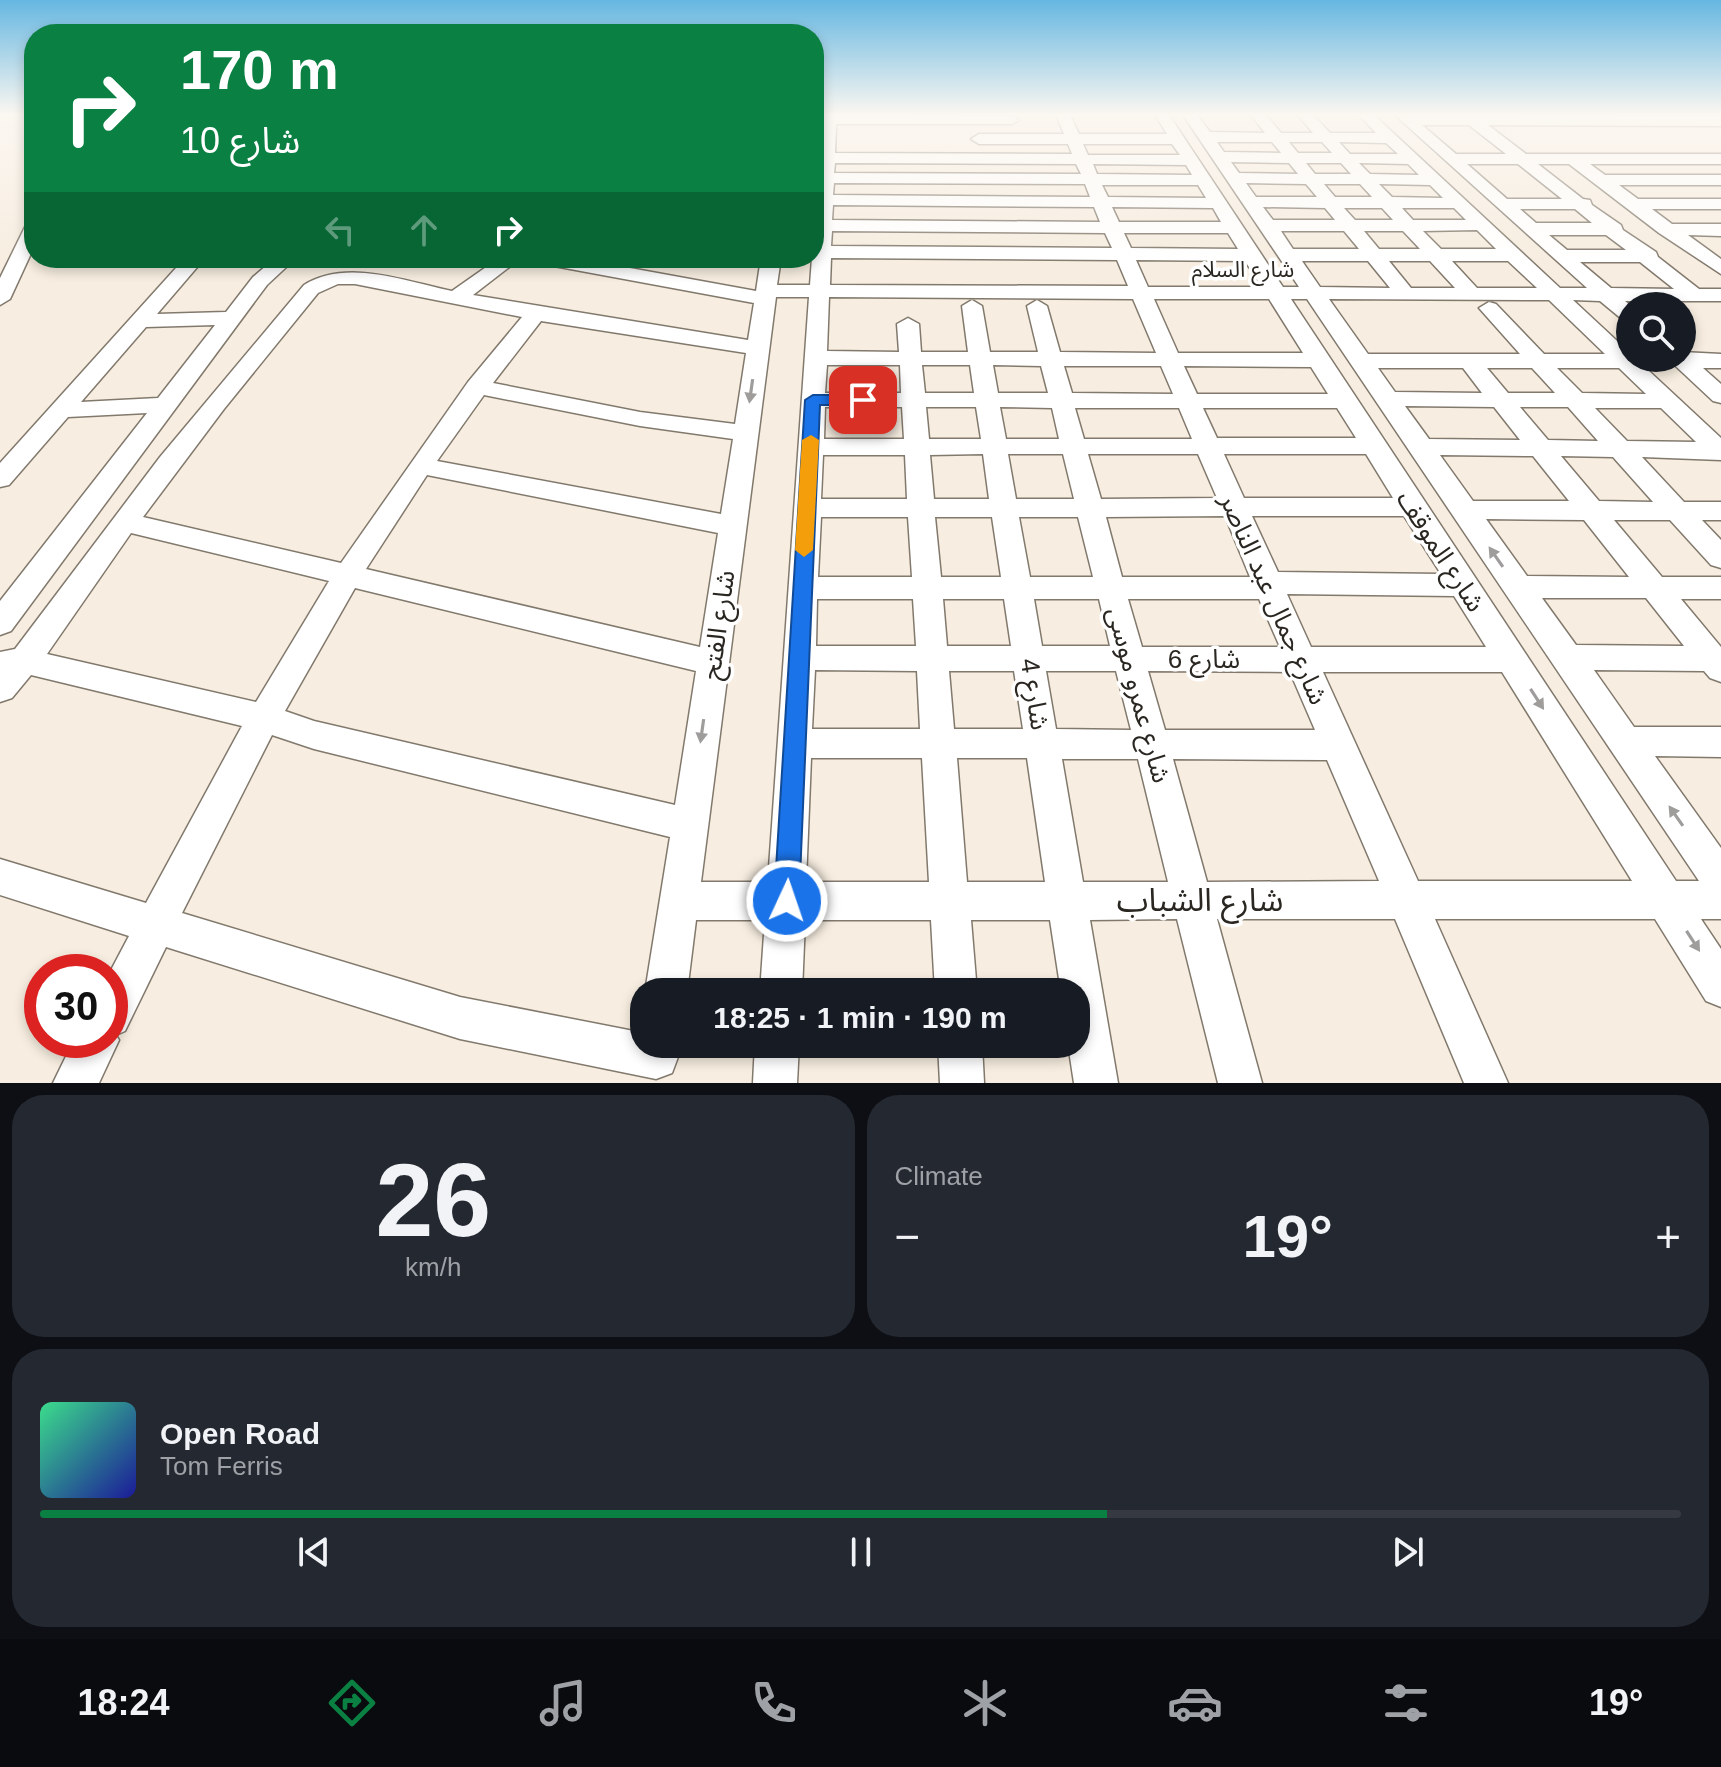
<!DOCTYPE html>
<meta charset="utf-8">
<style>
body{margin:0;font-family:Arial,"Noto Sans Arabic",sans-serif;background:#242831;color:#f1f3f6;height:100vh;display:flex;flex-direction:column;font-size:30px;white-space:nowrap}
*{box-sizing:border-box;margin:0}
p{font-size:26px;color:#9ea1a6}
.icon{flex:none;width:44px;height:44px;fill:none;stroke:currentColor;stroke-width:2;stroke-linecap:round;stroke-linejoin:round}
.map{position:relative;height:1083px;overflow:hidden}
.side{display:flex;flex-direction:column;gap:12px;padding:12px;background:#0d0f14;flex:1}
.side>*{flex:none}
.top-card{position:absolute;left:24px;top:24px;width:800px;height:244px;border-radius:32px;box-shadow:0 4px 12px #0003;background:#0b8043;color:#fff;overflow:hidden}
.tools{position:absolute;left:1616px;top:292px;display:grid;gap:16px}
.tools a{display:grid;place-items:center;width:80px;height:80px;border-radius:50%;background:#171b24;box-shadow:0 4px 12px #0003;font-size:40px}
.speed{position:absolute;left:24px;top:954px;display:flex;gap:16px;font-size:40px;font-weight:700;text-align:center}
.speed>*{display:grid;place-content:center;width:104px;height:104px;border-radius:50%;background:#171b24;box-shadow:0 4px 12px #0003;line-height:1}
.speed .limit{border:12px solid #d22;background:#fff;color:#111}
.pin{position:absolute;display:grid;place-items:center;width:68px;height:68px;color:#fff;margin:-34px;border-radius:16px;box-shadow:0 4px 12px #0006}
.me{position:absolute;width:88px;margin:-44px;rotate:3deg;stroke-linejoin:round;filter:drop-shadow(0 0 6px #0008)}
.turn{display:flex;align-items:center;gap:28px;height:168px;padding:0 24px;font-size:36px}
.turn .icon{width:104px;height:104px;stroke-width:2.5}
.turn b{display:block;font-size:56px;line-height:68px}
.lanes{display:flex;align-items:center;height:76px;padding:0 24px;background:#0003;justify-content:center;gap:40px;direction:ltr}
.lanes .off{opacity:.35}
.big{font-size:60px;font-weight:700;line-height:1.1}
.side .tile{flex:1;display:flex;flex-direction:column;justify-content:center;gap:12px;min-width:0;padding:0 28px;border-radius:32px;background:#242831}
.side .dial{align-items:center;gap:0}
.dial b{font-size:104px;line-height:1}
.song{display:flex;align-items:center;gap:24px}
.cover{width:96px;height:96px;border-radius:12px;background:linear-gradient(135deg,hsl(150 70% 55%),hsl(240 70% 35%))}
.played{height:8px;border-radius:4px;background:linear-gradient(90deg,#0b8043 65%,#363941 65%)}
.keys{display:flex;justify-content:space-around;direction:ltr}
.heat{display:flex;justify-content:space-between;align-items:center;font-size:44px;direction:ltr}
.side .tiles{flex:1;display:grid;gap:12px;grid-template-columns:1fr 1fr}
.tile:last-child{grid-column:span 2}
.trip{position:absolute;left:630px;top:978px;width:460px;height:80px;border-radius:32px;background:#171b24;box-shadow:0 4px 12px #0003;font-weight:700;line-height:80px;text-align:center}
.dock{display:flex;height:128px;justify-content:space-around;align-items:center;background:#090b0e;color:#9ea1a6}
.dock .icon{width:56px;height:56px}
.dock .on{color:#0b8043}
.dock b{font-size:36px;color:#f1f3f6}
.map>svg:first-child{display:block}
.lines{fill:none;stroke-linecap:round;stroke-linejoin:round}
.street-casing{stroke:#82796d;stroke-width:3}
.street{fill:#fff;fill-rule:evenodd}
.oneway{fill:#9f9d9b}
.route{fill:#1a73e8;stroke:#114b97;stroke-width:2}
.slow{fill:#f59e0b}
.labels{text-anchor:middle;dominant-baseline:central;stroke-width:7;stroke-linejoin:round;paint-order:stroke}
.far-street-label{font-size:22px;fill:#2a2621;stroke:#fff}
.street-label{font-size:26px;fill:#2a2621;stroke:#fff}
.near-street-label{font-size:32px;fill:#2a2621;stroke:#fff}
</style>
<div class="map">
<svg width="1721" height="1083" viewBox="0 0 1721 1083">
<rect width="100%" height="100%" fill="#f7ede0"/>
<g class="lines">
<defs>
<g id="street">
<path d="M 822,115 L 1012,116 L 1019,120 L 1012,124 L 836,124 L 835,153 L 1072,154 L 1068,144 L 979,144 L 971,139 L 979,134 L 1064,134 L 1056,115 L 1070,115 L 1079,134 L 1167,134 L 1155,115 L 1169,115 L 1283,287 L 1299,287 L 1183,115 L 1197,115 L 1210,132 L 1265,133 L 1251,115 L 1266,115 L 1281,133 L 1313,133 L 1298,115 L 1313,115 L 1330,133 L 1376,133 L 1359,115 L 1374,115 L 1560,288 L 1587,288 L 1395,115 L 1721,116 L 1721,126 L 1488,125 L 1526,154 L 1721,154 L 1721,164 L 1590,164 L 1605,175 L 1721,175 L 1721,185 L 1619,185 L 1638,199 L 1721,199 L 1721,209 L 1652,209 L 1672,224 L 1721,224 L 1721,236 L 1688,235 L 1721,259 L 1721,274 L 1659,233 L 1569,164 L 1538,164 L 1583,199 L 1590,200 L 1592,205 L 1621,225 L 1623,230 L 1656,252 L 1658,257 L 1699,289 L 1721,289 L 1721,301 L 1625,301 L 1631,306 L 1630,322 L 1623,320 L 1600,301 L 1573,300 L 1630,353 L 1630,358 L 1635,358 L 1721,438 L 1721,460 L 1642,457 L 1684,502 L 1721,502 L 1721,520 L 1702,520 L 1721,540 L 1721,568 L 1711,565 L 1670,520 L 1614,520 L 1662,577 L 1721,577 L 1721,599 L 1681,599 L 1721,647 L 1721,682 L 1710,678 L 1704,671 L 1594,670 L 1634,727 L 1721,727 L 1721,757 L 1655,756 L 1721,848 L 1721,919 L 1701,919 L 1721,949 L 1721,1007 L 1706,1001 L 1655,919 L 1435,919 L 1508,1083 L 1464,1083 L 1395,919 L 1217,919 L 1262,1083 L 1218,1083 L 1177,919 L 1090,920 L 1118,1083 L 1074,1083 L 1068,1044 L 1076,1044 L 1076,992 L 1061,992 L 1050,920 L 971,920 L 977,992 L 935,992 L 931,920 L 805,920 L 802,992 L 760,992 L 765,920 L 696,920 L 687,992 L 645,992 L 670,837 L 314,749 L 272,735 L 182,913 L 460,997 L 644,1033 L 644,1044 L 673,1044 L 678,1057 L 672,1073 L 656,1079 L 460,1039 L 166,947 L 125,1031 L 116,1035 L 119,1040 L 99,1083 L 53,1083 L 74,1040 L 110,1040 L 110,972 L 129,936 L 0,895 L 0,859 L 146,903 L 242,726 L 31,675 L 12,698 L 0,702 L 0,652 L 15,649 L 160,457 L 304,285 C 347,258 407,282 452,291 L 499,258 L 521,258 L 473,295 L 748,340 L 754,303 L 543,264 L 533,258 L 575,258 L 756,291 L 761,258 L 781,258 L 777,285 L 810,285 L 812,258 L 814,258 L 814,200 ZM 1422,125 L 1469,125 L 1506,154 L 1456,154 ZM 1217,142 L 1272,142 L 1281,153 L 1224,152 ZM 1289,142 L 1322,142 L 1332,153 L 1298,153 ZM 1339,142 L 1386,143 L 1398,154 L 1350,154 ZM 1083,144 L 1172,144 L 1180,155 L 1088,155 ZM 1231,162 L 1289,163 L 1298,174 L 1239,173 ZM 835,163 L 1076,164 L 1081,174 L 834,173 ZM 1306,163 L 1341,163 L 1351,174 L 1315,174 ZM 1359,163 L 1408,164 L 1419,175 L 1370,174 ZM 1093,164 L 1186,165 L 1192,175 L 1097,174 ZM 1467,164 L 1518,164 L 1562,199 L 1507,199 ZM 834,183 L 1085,184 L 1090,197 L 833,195 ZM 1246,183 L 1306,184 L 1317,197 L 1256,197 ZM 1324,184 L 1360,184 L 1372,197 L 1335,197 ZM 1379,184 L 1430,185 L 1443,198 L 1392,197 ZM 1102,185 L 1198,185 L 1206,198 L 1108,197 ZM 833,205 L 1094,207 L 1100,222 L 832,220 ZM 1112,207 L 1213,208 L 1221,222 L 1119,222 ZM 1263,207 L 1325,208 L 1335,220 L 1273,220 ZM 1344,208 L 1382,208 L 1393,220 L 1355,220 ZM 1402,208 L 1454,208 L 1466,220 L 1413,220 ZM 1520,209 L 1575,209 L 1592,223 L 1536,223 ZM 1477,230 L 1496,249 L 1441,249 L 1423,231 ZM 832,231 L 1105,233 L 1112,248 L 831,246 ZM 1281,231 L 1344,231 L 1359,249 L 1293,249 ZM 1364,231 L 1403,231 L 1420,249 L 1379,249 ZM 1124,233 L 1228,233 L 1238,249 L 1131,248 ZM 1549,235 L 1606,235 L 1626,250 L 1567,250 ZM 831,258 L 1117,260 L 1128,286 L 830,285 ZM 1136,260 L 1245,261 L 1262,287 L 1148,287 ZM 1302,261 L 1368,261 L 1390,288 L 1320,287 ZM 1389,261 L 1430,261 L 1455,288 L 1411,288 ZM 1452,261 L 1508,261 L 1537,288 L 1477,288 ZM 1580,262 L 1640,262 L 1674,289 L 1611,288 ZM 338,284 L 355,284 L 522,317 L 468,382 L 341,563 L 143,517 L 224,409 L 318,293 ZM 776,297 L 809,297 L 768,882 L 701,882 ZM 829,297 L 1133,299 L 1156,353 L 1060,352 L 1047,306 L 1037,300 L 1027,306 L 1038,352 L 990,352 L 982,306 L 972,300 L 962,306 L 968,352 L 921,352 L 919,324 L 908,318 L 897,324 L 899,352 L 827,351 ZM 1154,299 L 1269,299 L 1303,353 L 1178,353 ZM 1291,299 L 1307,299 L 1699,881 L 1676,881 ZM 1329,299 L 1549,300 L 1605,354 L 1544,354 L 1496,304 L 1489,302 L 1479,308 L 1520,354 L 1368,354 ZM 541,321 L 746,353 L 735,424 L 640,412 L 493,383 ZM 827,365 L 900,365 L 901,393 L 825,393 ZM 922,365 L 970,365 L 974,393 L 925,393 ZM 993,365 L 1041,366 L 1048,393 L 998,393 ZM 1064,366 L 1161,366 L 1173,394 L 1072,393 ZM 1184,366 L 1311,367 L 1328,394 L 1197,394 ZM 1378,368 L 1463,368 L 1482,393 L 1395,392 ZM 1487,368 L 1532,368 L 1555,393 L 1508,393 ZM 1557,368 L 1619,368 L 1646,394 L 1582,393 ZM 484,395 L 640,426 L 733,439 L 721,514 L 437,461 ZM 1405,406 L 1494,407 L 1520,440 L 1429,439 ZM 825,407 L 902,407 L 904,439 L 824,439 ZM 926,407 L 976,407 L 981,439 L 929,439 ZM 1000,407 L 1052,408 L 1059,439 L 1006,439 ZM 1520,407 L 1568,407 L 1598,441 L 1548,440 ZM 1075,408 L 1179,408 L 1192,439 L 1084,439 ZM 1203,408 L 1337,408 L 1356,438 L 1217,438 ZM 1595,408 L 1661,408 L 1696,442 L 1627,441 ZM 983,454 L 989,499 L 934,499 L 930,455 ZM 1008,454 L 1063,454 L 1074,499 L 1016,499 ZM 1088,454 L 1198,454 L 1217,498 L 1101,499 ZM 1224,454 L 1366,454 L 1393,498 L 1244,498 ZM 823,455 L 905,455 L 907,499 L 821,499 ZM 1440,455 L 1533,456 L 1569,501 L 1473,501 ZM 1561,456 L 1613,457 L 1653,502 L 1599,501 ZM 427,475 L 718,533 L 700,647 L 366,569 ZM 1225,516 L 1250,577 L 1122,577 L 1106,517 ZM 1252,516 L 1404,516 L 1441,574 L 1278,572 ZM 821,517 L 908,517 L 912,577 L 818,577 ZM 935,517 L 992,517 L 1001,577 L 941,577 ZM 1019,517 L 1078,517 L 1093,577 L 1030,577 ZM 1486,519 L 1584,520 L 1629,577 L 1527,576 ZM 131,533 L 329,581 L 256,702 L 47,654 ZM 355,588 L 696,671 L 675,805 L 314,721 L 285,711 ZM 1287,594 L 1454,596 L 1486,647 L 1311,647 ZM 1542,598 L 1646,598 L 1684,646 L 1576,645 ZM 817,599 L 913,599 L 916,646 L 816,646 ZM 943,599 L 1004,599 L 1011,646 L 947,646 ZM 1034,599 L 1099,599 L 1110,646 L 1042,646 ZM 1128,599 L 1259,599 L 1280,647 L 1142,647 ZM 815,670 L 917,671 L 920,729 L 812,729 ZM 949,671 L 1014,671 L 1023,729 L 954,729 ZM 1046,671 L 1116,671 L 1131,730 L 1056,729 ZM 1148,671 L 1290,672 L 1315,730 L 1165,730 ZM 1323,672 L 1502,672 L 1632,881 L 1418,881 ZM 811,758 L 922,758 L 929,882 L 806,882 ZM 957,758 L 1027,758 L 1045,882 L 967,882 ZM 1062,759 L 1138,759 L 1168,882 L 1083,882 ZM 1173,759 L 1327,760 L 1379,881 L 1207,882 Z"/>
<polygon points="34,222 34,247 10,299 0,305 0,278 25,227"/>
<path d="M 185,258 L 205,258 L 157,314 L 226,312 L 253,277 L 275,258 L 296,258 L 267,285 L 11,631 L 0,635 L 0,601 L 147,413 L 68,417 L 9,485 L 0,487 L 0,463 ZM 215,325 L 158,398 L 81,402 L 146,327 Z"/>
<polygon points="1682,352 1721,354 1721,368 1703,368 1721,384 1721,403 1713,401 1667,358 1682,358"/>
<polygon points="755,1044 799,1044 797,1083 753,1083"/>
<polygon points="938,1044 982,1044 984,1083 940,1083"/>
</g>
</defs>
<use href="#street" class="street-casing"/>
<use href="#street" class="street"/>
</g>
<defs><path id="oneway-solid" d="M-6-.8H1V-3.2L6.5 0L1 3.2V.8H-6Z" transform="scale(2)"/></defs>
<g class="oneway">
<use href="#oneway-solid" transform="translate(751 391) rotate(98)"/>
<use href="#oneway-solid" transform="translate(1496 557) rotate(-125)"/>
<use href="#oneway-solid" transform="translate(1537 699) rotate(57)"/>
<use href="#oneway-solid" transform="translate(702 731) rotate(98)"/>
<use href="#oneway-solid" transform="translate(1676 816) rotate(-125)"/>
<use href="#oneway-solid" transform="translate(1693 941) rotate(57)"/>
</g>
<linearGradient id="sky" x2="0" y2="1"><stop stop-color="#66b7e1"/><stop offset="0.43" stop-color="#fbf7f1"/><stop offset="1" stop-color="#fbf7f1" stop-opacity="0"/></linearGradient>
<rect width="1721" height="266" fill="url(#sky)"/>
<polygon class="route" points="813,395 863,395 870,400 863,405 820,405 799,901 796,910 787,914 778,910 774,901 805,400"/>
<polygon class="slow" points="811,435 819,440 813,550 804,557 795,550 802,440"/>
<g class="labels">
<g class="far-street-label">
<text x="1243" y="269">شارع السلام</text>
</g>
<g class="street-label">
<text transform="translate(1441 551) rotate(57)">شارع الموقف</text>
<text transform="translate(1274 599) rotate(66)">شارع جمال عبد الناصر</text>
<text transform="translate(718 625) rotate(-82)">شارع الفتح</text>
<text x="1204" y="659">شارع 6</text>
<text transform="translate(1035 694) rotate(81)">شارع 4</text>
<text transform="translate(1139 695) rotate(75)">شارع عمرو موسى</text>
</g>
<g class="near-street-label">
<text x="1200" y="900">شارع الشباب</text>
</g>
</g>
</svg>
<div class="tools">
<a><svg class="icon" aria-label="search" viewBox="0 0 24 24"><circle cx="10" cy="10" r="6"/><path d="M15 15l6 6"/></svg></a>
</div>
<div class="speed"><div class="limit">30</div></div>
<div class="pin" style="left:863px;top:400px;background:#d93025"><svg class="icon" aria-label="arrive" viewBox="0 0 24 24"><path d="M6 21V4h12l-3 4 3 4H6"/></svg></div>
<svg class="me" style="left:787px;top:901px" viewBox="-20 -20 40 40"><circle r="17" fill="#1a73e8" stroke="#fff" stroke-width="3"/><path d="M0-11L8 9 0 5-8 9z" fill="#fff"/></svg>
<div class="trip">18:25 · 1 min · 190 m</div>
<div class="top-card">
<div class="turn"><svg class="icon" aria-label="right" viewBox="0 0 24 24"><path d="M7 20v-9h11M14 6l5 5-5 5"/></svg><div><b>170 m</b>شارع 10</div></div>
<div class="lanes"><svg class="icon off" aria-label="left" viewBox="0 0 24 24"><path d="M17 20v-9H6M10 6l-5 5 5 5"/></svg><svg class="icon off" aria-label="ahead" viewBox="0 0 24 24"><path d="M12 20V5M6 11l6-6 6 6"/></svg><svg class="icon" aria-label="right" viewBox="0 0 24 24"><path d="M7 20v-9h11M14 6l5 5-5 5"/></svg></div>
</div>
</div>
<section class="side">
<div class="tiles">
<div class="tile dial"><b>26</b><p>km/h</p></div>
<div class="tile"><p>Climate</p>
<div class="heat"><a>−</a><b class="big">19°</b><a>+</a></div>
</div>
<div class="tile">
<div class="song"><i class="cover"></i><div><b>Open Road</b><p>Tom Ferris</p></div></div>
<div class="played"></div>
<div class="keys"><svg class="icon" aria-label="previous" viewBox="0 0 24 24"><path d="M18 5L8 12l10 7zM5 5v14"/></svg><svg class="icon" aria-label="pause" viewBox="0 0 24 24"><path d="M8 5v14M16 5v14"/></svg><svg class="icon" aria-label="next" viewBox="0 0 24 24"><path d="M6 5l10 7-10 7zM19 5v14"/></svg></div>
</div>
</div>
</section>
<nav class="dock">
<b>18:24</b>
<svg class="icon on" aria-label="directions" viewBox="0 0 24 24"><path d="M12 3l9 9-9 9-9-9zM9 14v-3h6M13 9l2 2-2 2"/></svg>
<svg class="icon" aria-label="music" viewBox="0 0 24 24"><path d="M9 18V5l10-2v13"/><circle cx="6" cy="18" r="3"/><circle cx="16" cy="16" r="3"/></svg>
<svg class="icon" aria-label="phone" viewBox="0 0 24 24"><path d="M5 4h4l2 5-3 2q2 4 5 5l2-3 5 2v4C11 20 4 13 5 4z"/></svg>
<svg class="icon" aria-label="climate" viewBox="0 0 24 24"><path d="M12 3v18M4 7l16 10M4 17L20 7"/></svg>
<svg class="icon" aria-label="car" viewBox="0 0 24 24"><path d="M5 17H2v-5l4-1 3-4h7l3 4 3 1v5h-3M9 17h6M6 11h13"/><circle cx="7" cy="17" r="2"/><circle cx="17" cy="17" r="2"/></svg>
<svg class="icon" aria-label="filters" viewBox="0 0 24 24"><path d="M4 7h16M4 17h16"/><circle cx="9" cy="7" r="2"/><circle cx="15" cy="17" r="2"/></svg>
<b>19°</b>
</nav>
